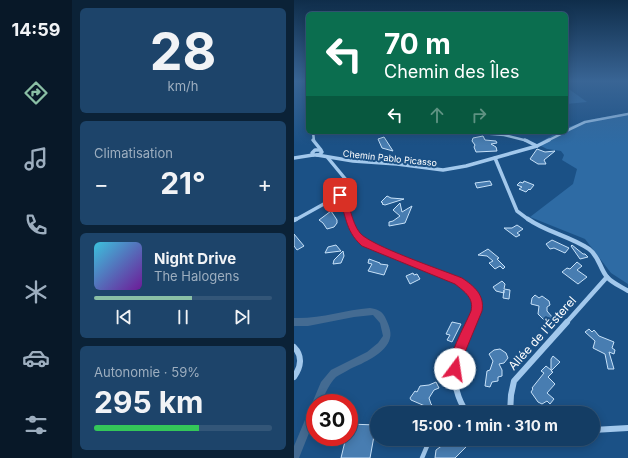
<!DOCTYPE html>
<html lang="fr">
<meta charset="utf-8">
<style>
body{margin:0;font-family:Inter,sans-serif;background:#1d446a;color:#f1f3f6;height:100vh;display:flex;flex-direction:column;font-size:15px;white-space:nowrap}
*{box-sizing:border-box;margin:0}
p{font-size:13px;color:#9daebf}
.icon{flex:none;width:22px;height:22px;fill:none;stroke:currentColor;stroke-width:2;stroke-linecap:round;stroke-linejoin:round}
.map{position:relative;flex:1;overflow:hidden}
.details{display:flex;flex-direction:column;gap:8px;padding:8px;background:#0b2237;width:222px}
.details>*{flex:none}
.hud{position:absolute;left:12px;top:12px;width:262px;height:122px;border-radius:6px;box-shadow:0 2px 10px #0003,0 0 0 1px #335678;background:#0b6e4f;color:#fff;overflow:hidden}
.speed{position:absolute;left:12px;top:394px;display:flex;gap:8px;font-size:20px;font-weight:700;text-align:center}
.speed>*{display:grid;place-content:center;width:52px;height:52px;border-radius:50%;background:#143d64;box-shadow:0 2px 10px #0003,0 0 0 1px #335678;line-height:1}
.speed .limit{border:6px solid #d22;background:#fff;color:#111}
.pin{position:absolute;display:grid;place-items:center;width:34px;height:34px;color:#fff;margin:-17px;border-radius:8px;box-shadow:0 2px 6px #0006}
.me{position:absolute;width:44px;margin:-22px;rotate:14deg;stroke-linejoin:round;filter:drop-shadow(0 0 3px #0008)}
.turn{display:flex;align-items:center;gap:14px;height:84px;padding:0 12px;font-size:18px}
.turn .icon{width:52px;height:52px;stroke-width:2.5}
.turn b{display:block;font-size:28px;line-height:34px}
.lanes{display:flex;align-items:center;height:38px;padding:0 12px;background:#0003;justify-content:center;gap:20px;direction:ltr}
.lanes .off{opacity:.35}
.big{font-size:30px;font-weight:700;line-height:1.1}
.details .card{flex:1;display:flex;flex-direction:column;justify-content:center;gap:6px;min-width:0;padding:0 14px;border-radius:6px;background:#1d446a}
.details .dial{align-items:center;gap:0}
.dial b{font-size:52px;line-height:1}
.song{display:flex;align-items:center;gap:12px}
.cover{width:48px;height:48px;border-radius:6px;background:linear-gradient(135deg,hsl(190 70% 55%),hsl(280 70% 35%))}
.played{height:4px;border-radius:2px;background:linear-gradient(90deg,#8abfa5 55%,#335678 55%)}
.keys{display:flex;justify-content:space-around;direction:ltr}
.heat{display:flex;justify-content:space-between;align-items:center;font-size:22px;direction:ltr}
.charge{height:6px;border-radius:3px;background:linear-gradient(90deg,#34c759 59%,#335678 0)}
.trip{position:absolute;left:76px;top:406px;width:230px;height:40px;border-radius:20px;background:#143d64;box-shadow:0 2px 10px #0003,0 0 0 1px #335678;font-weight:700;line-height:40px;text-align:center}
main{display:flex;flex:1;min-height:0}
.tabs{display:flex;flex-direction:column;width:72px;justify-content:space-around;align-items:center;background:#081828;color:#9daebf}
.tabs .icon{width:28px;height:28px}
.tabs .current{color:#8abfa5}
.tabs b{font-size:18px;color:#f1f3f6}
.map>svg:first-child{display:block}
.green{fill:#2e6ba4}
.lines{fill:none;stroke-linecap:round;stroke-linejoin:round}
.canal{fill:#446b92;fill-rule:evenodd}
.building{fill:#487db1;stroke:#c7e1f8}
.lane{stroke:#a2c8ec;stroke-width:4.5}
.street-far3{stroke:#a2c8ec;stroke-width:2.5}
.street-far2{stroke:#a2c8ec;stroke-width:3.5}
.street-far1{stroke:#a2c8ec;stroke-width:4.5}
.street{stroke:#a2c8ec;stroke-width:6}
.route{fill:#e11d48;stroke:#92132f}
.labels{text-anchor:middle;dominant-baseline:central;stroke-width:4;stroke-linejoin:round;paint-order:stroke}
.far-street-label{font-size:9px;fill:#fff;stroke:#1b5186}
.near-street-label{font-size:12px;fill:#fff;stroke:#1b5186}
</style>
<main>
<nav class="tabs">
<b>14:59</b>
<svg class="icon current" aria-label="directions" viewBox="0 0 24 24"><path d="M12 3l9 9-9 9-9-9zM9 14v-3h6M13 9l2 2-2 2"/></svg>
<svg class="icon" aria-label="music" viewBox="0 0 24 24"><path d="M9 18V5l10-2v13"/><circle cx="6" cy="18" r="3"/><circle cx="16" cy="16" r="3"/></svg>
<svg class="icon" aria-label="phone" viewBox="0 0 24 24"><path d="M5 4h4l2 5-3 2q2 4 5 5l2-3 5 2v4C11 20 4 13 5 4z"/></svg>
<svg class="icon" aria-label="climate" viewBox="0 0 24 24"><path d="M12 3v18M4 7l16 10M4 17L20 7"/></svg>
<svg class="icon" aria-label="car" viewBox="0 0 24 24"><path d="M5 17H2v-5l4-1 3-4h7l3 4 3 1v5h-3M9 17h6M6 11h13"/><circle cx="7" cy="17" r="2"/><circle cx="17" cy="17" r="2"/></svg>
<svg class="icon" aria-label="filters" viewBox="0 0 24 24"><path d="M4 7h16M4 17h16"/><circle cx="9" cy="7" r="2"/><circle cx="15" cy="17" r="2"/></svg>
</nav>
<section class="details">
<div class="card dial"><b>28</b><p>km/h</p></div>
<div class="card"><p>Climatisation</p>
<div class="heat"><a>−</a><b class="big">21°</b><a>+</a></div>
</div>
<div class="card">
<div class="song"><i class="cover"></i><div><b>Night Drive</b><p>The Halogens</p></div></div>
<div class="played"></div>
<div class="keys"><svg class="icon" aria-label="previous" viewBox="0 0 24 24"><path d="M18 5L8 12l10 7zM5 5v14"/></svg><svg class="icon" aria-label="pause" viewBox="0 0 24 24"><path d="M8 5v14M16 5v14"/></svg><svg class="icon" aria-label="next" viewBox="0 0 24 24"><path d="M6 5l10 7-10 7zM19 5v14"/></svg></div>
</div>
<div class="card"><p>Autonomie · 59%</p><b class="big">295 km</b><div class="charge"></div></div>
</section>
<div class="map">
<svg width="334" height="458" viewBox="0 0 334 458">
<rect width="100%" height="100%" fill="#1b5186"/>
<g class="green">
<polygon points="272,87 293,102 272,104"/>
<polygon points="334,113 334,284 317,273 291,239 236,217 279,184 283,169 268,160 270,155 267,151 253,149 243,144 264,132 272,132 272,128 274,127 300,119"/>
</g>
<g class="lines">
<path class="canal" d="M 76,308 C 83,309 88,311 91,317 C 94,323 98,332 96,338 C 92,354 69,363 56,369 C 52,372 46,374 42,377 C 35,384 31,394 27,403 L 21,403 L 21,418 L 5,458 L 0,458 L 0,446 L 27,382 L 37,370 L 73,352 L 84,343 L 89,336 L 86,323 L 79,315 L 60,317 L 14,326 L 0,326 L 0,318 C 26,319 51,310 76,308 Z"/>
</g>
<g class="building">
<polygon points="189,136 191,140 202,141 203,143 197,144 202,147 203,151 182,152 180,147 181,145 178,141 179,138"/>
<polygon points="90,137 99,151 88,148 84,139"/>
<polygon points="243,149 251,152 261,151 250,160 252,164 244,164 236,159"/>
<polygon points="196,181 198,185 183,188 181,183"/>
<polygon points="230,181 240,185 236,190 235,189 232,192 225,189 228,187 223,185 226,182 229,183"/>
<polygon points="93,196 97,198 110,199 91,205 88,204 89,203 87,202"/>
<polygon points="106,203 108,212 118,206 111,223 95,226 95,222 99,221 106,216 99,210"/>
<polygon points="37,211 43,220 43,223 40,227 33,229 29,223 25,220"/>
<polygon points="223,225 229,229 223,233 226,235 222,237 210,228 218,228"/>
<polygon points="0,234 10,246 3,250 0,246"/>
<polygon points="258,240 275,248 271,253 260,248 256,249 252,244"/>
<polygon points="42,245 47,251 31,253 34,247"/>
<polygon points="278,245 289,254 291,254 294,257 286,259 277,246"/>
<polygon points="194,249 205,258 203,259 211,267 209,269 206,266 201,269 195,263 199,261 193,256 184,255"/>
<polygon points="49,251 50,256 47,263 39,264 40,260"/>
<polygon points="75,259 86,263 86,264 94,265 90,275 74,271 78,264 74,263"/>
<polygon points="283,262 288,266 283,270 293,277 284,284 268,272 273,268 276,269"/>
<polygon points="119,273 120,275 123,274 126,279 116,284 112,276"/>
<polygon points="208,281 211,284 210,289 216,290 215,299 209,298 210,290 210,293 202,291 199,287"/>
<polygon points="241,295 245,298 248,296 255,301 256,305 253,307 253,311 259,318 252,322 244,314 245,306 237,304 238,298"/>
<polygon points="158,322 167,324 158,342 153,340 156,335 152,334"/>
<polygon points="295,329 298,332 300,330 305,336 320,342 318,348 321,350 320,354 315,352 320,369 314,369 311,354 299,348 301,341 291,332"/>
<polygon points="206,349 212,353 214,358 210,363 205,364 208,370 208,376 204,377 204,381 198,382 196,387 191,386 193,371 196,370 199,361 195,354 200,350"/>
<polygon points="259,356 266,362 257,371 259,372 254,377 261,384 253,393 260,399 256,404 253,401 248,404 244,402 237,392 239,389 238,388 250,373 247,371 252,366 257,370 257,359"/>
<polygon points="142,382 145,388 140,390 135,398 137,404 142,409 138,413 136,413 131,406 117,400 116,398 121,391 123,392 126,386 135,385"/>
<polygon points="55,424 82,425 76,458 47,458 52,437 55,437"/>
<polygon points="157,439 168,439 172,447 161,458 141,458 142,450"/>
</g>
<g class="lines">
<g class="lane">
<polyline points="164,413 170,409"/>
<polyline points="128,458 136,439"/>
</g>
<g class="street-far3">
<polyline points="272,131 291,122 334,114"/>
<polyline points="19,132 20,141"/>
<polyline points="175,132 210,135 234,141"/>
<polyline points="253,141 271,132"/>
</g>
<g class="street-far2">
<polyline points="19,140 27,150"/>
<polyline points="231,140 243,146"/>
<polygon points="21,150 26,150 28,152 25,155 19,155 18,153"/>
<polyline points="23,155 59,161 103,164 149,170 172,166 243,146 255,140"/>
<polyline points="0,158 19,155"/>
<polyline points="201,158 223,211 235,220"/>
<polyline points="46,195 56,220"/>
<polyline points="1,220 46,195 52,189 53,181 34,158"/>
</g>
<g class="street-far1">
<path d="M 56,219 L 61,231 L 71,243 L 164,281 C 183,294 187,302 178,323"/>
<path d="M 234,219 C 252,232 276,236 295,249 C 305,256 306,269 313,277 C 318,283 328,287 334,291"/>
<polyline points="0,220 2,219"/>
<polyline points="272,323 313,277"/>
</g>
<g class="street">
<path d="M 0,347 C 9,356 7,367 0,377"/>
<path d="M 173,413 C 151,380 163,355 178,322"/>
<polyline points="216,413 217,395 220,381 273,322"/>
<polyline points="299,430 334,428"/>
</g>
</g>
<linearGradient id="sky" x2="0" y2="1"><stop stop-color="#0f2d4a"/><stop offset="0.56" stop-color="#396595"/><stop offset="1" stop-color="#396595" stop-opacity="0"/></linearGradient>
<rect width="334" height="145" fill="url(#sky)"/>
<path class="route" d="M 46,192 L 49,193 C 57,205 57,222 66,233 C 77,246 148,270 168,278 C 180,286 191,295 188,311 L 169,357 L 166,374 L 161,376 L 157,374 C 151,359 171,326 177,311 C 180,298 171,292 161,284 L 68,246 C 49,229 54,214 42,195 Z"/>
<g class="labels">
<g class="far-street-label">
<text transform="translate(96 158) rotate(6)">Chemin Pablo Picasso</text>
</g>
<g class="near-street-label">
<text transform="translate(248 333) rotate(-48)">Allée de l'Ésterel</text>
</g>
</g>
</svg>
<div class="speed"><div class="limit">30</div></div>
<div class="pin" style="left:46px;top:195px;background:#d93025"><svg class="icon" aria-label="arrive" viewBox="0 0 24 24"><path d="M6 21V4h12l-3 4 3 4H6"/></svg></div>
<svg class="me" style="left:161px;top:369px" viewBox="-20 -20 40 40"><circle r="19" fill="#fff"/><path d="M0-13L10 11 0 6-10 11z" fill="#e11d48"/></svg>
<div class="trip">15:00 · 1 min · 310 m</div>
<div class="hud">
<div class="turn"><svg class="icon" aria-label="left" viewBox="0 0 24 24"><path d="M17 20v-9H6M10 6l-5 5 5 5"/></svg><div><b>70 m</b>Chemin des Îles</div></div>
<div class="lanes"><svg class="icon" aria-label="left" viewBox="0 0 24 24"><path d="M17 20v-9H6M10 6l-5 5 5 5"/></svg><svg class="icon off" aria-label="ahead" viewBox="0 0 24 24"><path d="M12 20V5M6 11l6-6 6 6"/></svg><svg class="icon off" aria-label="right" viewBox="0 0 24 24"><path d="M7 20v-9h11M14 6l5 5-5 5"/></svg></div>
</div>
</div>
</main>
